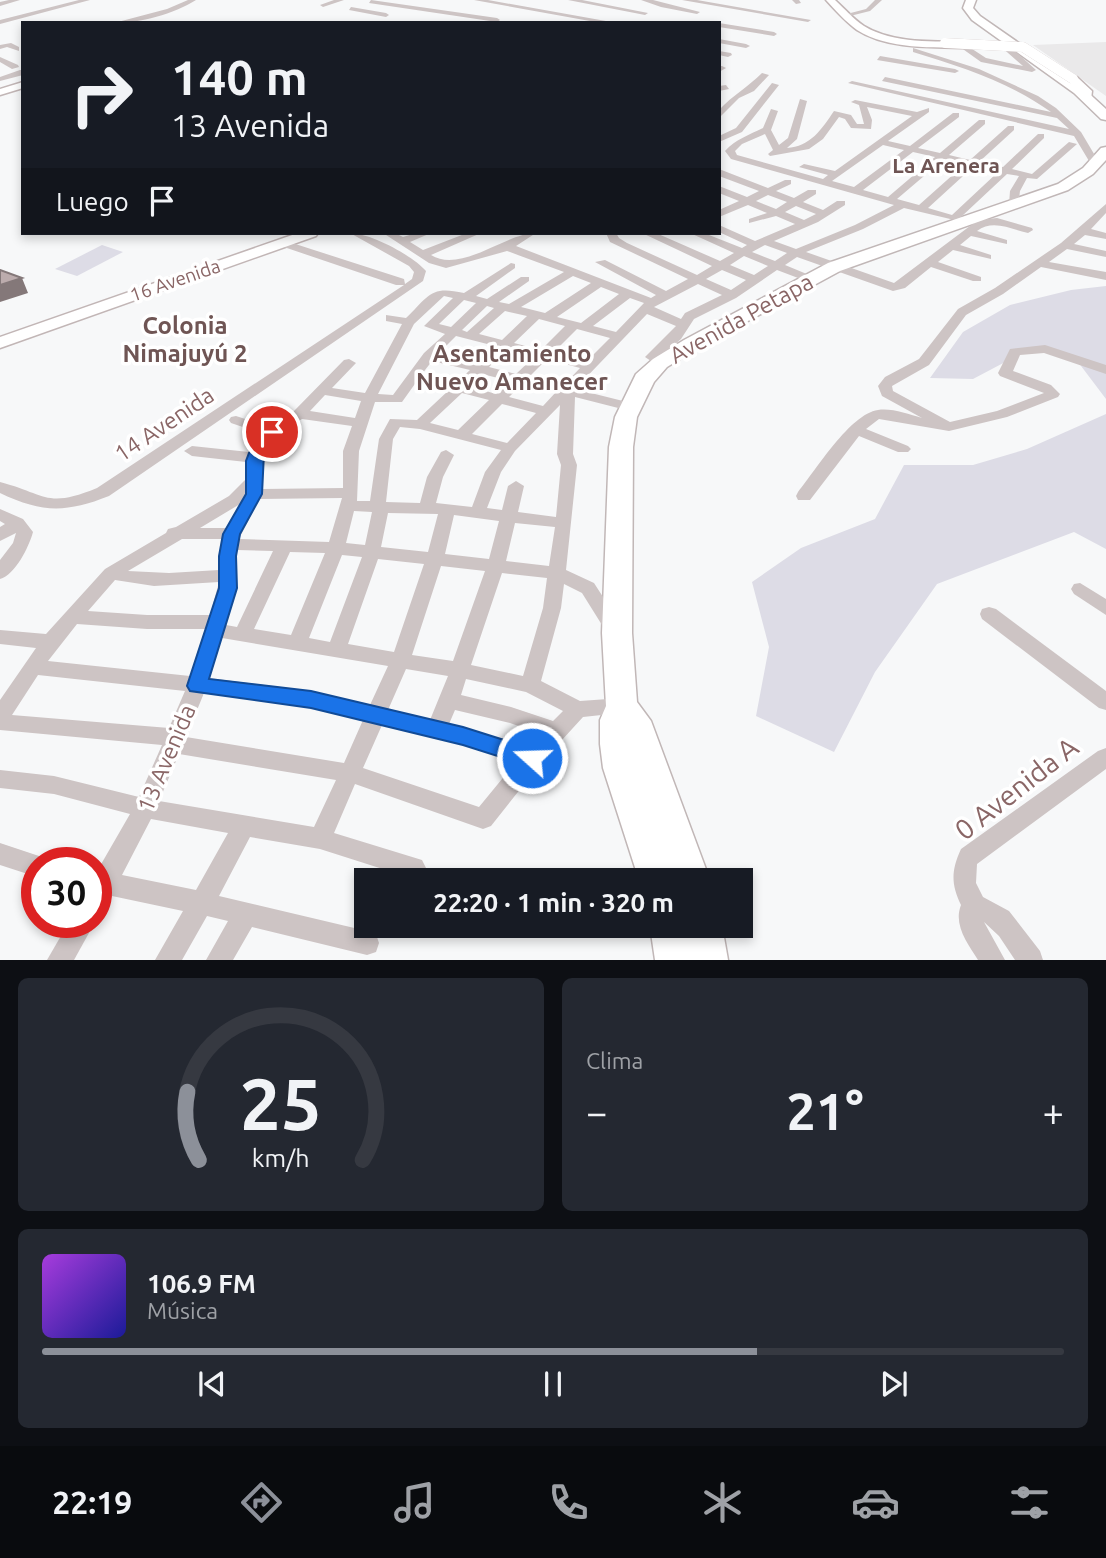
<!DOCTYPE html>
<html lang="es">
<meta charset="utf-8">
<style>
body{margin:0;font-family:Ubuntu,sans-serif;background:#242831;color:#f1f3f6;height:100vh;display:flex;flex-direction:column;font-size:26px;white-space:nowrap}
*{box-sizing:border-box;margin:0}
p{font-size:23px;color:#9ea1a6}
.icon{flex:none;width:38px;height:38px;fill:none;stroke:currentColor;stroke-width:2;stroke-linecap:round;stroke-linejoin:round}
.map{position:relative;height:960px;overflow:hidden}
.panel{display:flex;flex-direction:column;gap:18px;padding:18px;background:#0d0f14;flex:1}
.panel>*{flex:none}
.guide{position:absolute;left:21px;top:21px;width:700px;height:214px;border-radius:0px;box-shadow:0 4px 10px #0003;background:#171b24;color:#f1f3f6;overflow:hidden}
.speed{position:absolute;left:21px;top:847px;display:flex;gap:14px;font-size:35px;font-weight:700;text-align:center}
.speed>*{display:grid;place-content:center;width:91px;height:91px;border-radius:50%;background:#171b24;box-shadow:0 4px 10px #0003;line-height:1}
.speed .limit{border:10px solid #d22;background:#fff;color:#111}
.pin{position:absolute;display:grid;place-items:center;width:60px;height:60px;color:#fff;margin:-30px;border:4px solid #fff;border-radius:50%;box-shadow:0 2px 7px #0007}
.me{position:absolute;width:77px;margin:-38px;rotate:290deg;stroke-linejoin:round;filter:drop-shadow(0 0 5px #0008)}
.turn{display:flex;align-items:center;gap:24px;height:147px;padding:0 35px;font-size:32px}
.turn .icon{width:91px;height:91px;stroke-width:2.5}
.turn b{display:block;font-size:49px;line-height:60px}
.then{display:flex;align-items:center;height:66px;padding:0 35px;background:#0003;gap:14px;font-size:26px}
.big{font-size:52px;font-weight:700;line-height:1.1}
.panel .tile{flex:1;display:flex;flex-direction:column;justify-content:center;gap:10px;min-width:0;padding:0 24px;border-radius:10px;background:#242831}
.panel .dial{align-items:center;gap:0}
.dial svg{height:182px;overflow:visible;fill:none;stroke:#363941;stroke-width:7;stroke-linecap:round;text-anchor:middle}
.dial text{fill:#f1f3f6;stroke:none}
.song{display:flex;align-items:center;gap:21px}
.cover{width:84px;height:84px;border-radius:10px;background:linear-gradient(135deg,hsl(280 70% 55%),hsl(240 70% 35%))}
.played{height:7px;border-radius:4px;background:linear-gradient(90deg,#8c9099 70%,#363941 70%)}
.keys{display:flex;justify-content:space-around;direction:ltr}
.heat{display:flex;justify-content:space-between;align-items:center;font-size:38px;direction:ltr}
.panel .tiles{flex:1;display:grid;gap:18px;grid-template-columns:1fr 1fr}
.tile:last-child{grid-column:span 2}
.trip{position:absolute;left:354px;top:868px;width:399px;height:70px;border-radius:0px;background:#171b24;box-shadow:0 4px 10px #0003;font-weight:700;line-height:70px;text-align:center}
.menu{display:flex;height:112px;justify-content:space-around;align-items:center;background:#090b0e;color:#9ea1a6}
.menu .icon{width:49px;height:49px}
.menu .active{color:#8c9099}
.menu b{font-size:32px;color:#f1f3f6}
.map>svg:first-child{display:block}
.built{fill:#eae9ea}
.green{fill:#dddce6}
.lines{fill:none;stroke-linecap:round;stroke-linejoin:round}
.secondary-casing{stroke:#c2b6b6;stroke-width:3}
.primary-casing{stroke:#c1b7b7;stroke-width:3}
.street{fill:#cdc4c4;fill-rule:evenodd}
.secondary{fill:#fff;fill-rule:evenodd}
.primary{fill:#fff;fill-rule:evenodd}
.secondary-bridge-casing{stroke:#c2b6b6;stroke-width:10;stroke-linecap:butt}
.secondary-bridge{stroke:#fff;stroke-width:10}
.shaded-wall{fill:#847879}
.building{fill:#bcacad;stroke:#847879;stroke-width:2}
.route{fill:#1a73e8;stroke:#114b97;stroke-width:2}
.labels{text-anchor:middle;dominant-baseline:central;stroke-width:7;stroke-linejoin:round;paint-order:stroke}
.far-street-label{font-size:19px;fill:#8a6666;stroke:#fff}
.far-neighbourhood-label{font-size:21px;font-weight:bold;fill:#6f5554;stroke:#fff}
.street-label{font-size:23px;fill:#8a6666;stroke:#fff}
.neighbourhood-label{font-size:24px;font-weight:bold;fill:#6f5554;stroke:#fff}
.near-street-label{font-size:28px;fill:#8a6666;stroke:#fff}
</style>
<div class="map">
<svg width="1106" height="960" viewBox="0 0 1106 960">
<rect width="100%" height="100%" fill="#f7f8f9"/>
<polygon class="built" points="1106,42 1106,96 1033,45"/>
<g class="green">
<polygon points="102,245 123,252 77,276 55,269"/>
<polygon points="1106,286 1106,399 1075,358 1032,348 973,379 930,378 963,332 1010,305 1071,290"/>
<polygon points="1106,414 1106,549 1074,532 937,584 875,672 834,752 756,716 769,647 752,582 801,548 875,519 904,465 973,465 1027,449"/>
</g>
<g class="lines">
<defs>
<g id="secondary">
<path d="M 826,0 L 835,0 C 845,9 853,19 864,26 C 893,44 936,41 969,42 L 974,45 L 969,48 C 934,47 888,50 857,30 C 846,22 835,10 826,0 Z"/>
<polygon points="1069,77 1077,77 1092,91 1091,99 1083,99 1082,94 1068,79"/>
<polygon points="23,82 23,88 0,95 0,89"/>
<polygon points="298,233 318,233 316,236 0,348 0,337"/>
</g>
<g id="primary">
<polygon points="966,0 976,0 973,8 980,16 1082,87 1106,109 1106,120 1101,119 1074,93 972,20 963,8"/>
<polygon points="1106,147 1106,160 1093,174 1068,190 840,271 698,348 667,367 654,382 637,417 633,447 632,633 637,702 651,721 710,880 639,880 603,768 600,744 600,720 606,706 602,633 609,447 615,417 636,374 653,359 684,340 828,263 1058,184 1083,168 1101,148"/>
<polygon points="650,926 722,926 728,960 655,960"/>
</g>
</defs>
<use href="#secondary" class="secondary-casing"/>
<use href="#primary" class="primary-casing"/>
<g class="street">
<polygon points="9,0 20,0 0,6 0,2"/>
<polygon points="79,0 90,0 0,24 0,20"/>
<path d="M 188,0 L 196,0 C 174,14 140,23 114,23 L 167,9 Z"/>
<polygon points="334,0 344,0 323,7 320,5"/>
<polygon points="371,0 497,18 500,20 497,22 369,3"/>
<polygon points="474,0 488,0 617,23 601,23"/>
<polygon points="568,0 582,0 648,13 645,15"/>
<polygon points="641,0 653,0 700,12 697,14 661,7"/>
<polygon points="682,0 697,0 811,20 808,22"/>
<polygon points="792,0 799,0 801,3 796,4"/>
<polygon points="875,0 882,0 870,11 846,17 843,15 866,9"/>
<polygon points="351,7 386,13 389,15 386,17 349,10"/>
<polygon points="719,23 774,32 777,34 774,36 719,27"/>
<polygon points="719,39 746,44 750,46 746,48 719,43"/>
<polygon points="11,43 19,47 19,51 7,47 0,49 0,45"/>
<polygon points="963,43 986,58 1023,66 999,45 1006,43 1036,70 1032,72 981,62 960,47"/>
<path d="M 913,48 L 979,69 L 1038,96 L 1056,108 L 1081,132 L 1100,164 L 1092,166 L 1074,136 L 848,83 L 852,81 L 1069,129 L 1057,118 L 882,81 L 885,77 L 1051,112 C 1009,82 962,67 913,52 Z"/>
<polygon points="719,51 731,53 732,55 728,57 719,55"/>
<polygon points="880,56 955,69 959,71 955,73 877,60"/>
<polygon points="0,57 18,65 19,67 12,69 0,62"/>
<polygon points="719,66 722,66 726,68 719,72"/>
<polygon points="20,70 23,70 23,75 0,81 0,77"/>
<path d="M 762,73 L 769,75 L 754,91 L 739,98 L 719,118 L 719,110 C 733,95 748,87 762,73 Z"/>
<polygon points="772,83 779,85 742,132 719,142 719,136 736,128"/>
<polygon points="726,85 729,89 719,91 719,86"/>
<path d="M 800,99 L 807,101 L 797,139 L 787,148 C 810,147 822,129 834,111 L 851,115 L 857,124 L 864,124 L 859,105 L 851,102 L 855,100 L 917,112 L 929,108 L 929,112 L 888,141 L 910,146 L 953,113 L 959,113 L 959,117 L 918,148 L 940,153 L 979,120 L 985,120 L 985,124 L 949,155 L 970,160 L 1008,126 L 1014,126 L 1014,130 L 979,162 L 1003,167 L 1038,134 L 1044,134 L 1044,138 L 1012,169 L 1032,174 L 1069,142 L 1077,144 L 1037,179 L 1027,178 L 1020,191 L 1018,206 L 1009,204 L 1010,191 L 1019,176 L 1007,174 L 961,217 L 967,219 L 967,223 L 904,208 L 863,229 L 806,252 L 894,283 L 978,220 L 997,218 L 1032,228 L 1033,230 L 1028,233 C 1010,229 993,219 977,231 L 1007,240 L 1007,244 L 971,236 L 960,245 L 991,255 L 991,259 L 953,250 L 938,262 L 981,277 L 981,281 L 973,281 L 931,267 L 905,288 L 893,291 L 797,257 L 785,265 L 814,277 L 814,281 L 806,281 L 777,270 L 736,298 L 694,319 L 681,339 L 660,357 L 667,363 L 660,367 L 645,357 L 676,326 L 647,314 L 575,389 L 635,404 L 637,407 L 630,411 L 575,397 L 573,454 L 577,465 L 566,570 L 594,583 L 623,628 L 621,633 L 614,635 L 607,633 L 582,593 L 564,584 L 561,608 L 541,681 L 580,701 L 622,698 L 629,700 L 632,706 L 629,712 L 583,717 L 540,764 L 491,826 L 483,829 L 355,784 L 334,833 L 422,860 L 426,868 L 422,876 L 414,879 L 320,849 L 250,837 L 219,896 L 367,931 L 376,934 L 379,943 L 376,952 L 367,955 L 252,927 L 233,960 L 206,960 L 228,921 L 207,916 L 182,960 L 155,960 L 183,911 L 112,896 L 105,910 L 96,913 L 96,873 L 130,814 L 54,794 L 0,788 L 0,770 L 54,776 L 139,797 L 162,745 L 0,730 L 0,700 L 36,648 L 0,644 L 0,630 L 46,634 L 105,569 L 166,533 L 168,529 L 176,527 L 229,496 L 246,479 L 246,462 L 192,456 L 184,451 L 192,446 L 249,452 L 263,434 L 231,423 L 229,420 L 231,417 L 236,416 L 270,427 L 294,411 L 344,360 L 349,359 L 356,363 L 332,388 L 365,393 L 402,324 L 386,321 L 386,315 L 406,318 C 429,296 430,285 464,293 L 511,263 L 515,264 L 515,268 L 476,296 L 487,299 L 521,277 L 529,277 L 529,281 L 499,302 L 509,304 L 564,272 L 507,251 L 446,268 L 429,263 L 383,233 L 395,233 L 403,237 L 416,233 L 431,233 L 410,242 L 423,250 L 467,233 L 481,233 L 431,255 C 461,274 505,233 536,233 L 516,246 L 651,298 L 656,295 L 595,262 L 605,260 L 666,291 L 688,279 L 610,242 L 606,233 L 616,233 L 619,238 L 627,243 L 697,275 L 712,266 L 642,233 L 656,233 L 720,261 L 734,253 L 690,233 L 704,233 L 742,248 L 747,245 L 719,232 L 719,225 L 755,241 L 795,224 L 776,216 L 749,223 L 749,219 L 767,213 L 748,205 L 719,217 L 719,210 L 739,201 L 719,193 L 719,186 L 747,197 L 759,191 L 719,176 L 719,169 L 768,188 L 785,180 L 791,180 L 791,184 L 776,191 L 794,198 L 808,190 L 816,190 L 816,194 L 803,202 L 823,210 L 837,201 L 845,201 L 845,205 L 818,222 L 774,241 L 796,249 L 855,225 L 894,205 L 731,159 L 725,151 C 736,139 749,135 763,128 L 771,109 L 778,111 L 771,130 L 779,145 L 788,138 ZM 867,107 L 912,116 L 835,171 L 804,164 L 799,167 L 828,175 L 823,179 L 737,155 L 735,151 L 742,144 L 765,134 L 773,150 L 768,154 L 770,156 L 809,149 L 823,139 L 839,117 L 845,119 L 851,128 L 871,129 L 872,120 ZM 883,145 L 904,150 L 854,187 L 832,181 ZM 913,152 L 935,157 L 888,197 L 863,190 ZM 944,159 L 965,164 L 919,205 L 897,199 ZM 974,166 L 998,172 L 952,215 L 928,208 ZM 768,195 L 787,202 L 776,209 L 756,201 ZM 796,206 L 816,214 L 804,220 L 785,212 ZM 765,245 L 787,253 L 775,261 L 752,252 ZM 744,256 L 768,266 L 754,275 L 730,265 ZM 722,270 L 746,280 L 731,290 L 706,279 ZM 573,276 L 591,283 L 545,313 L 521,307 ZM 698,284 L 722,295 L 685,313 L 681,319 L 654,307 ZM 601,287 L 619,294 L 581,323 L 557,317 ZM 444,296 L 453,298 L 424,326 L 445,334 L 424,353 L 393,395 L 378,394 L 414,324 ZM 630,298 L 644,303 L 616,332 L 593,326 ZM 464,300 L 476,303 L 451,327 L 439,324 ZM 487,306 L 494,308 L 467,332 L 462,330 ZM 505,311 L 527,316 L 502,340 L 479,334 ZM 539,319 L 565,326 L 541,350 L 514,343 ZM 577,329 L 610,338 L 587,361 L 553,353 ZM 456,336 L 495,346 L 477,364 L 438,354 ZM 507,349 L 535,356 L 516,374 L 489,367 ZM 547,359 L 580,368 L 563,386 L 529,377 ZM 432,361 L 470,370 L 456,383 L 422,374 ZM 482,374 L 510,381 L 496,394 L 469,386 ZM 417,381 L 449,390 L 417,420 L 390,419 L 379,439 L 370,501 L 357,501 L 359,451 L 375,402 L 402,402 ZM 522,384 L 556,392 L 543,406 L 509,397 ZM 462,393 L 489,400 L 458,430 L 430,423 ZM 325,395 L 361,401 L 355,418 L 310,411 ZM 502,404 L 536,413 L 507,443 L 472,434 ZM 560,405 L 557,454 L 561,465 L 556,517 L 518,512 L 524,486 L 516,481 L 508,486 L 502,510 L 487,508 L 501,472 L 515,451 ZM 302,419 L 352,426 L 343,451 L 343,488 L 262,489 C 262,446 267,442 302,419 ZM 400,427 L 420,429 L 501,450 L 485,472 L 472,507 L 436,503 L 443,477 L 454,455 L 446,450 L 441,452 L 427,477 L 420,503 L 386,502 L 393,439 ZM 342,498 L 329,542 L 239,539 L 259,499 ZM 240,504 L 226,528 L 200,528 ZM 354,511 L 372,512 L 365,545 L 346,543 ZM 388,513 L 438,514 L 428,552 L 381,547 ZM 454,515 L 499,521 L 489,559 L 445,554 ZM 515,523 L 555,527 L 549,566 L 506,561 ZM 182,539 L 222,539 L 219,570 L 169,573 L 128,571 ZM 237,550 L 273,551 L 237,627 L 226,625 L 237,588 ZM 290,552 L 325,553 L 291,635 L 254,629 ZM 342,555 L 362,557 L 330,642 L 309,638 ZM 378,559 L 424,564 L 394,652 L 348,644 ZM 441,566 L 485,571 L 453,661 L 412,655 ZM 502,573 L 547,578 L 543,608 L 523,676 L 471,665 ZM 115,580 L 154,586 L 219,582 L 210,615 L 147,615 L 88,611 ZM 77,624 L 147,629 L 205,629 L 190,676 L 48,661 ZM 222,638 L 388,666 L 370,705 L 311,691 L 209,678 ZM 406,669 L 448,676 L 430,720 L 388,710 ZM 38,675 L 185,691 L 169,728 L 12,715 ZM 466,679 L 526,692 L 563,711 L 553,721 L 511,707 L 461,695 ZM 204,693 L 311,707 L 363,720 L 344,763 L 186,737 ZM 455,710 L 510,723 L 541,734 L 528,748 L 449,724 ZM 382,725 L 462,745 L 516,762 L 479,807 L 363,768 ZM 179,754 L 336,780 L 314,827 L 159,801 ZM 151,819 L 228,833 L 196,890 L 122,875 Z"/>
<path d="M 1106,204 L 1106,213 L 1091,229 L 1106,233 L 1106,239 L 1085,235 L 1074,244 L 1106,251 L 1106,257 L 1067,249 L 1049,262 L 1106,272 L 1106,280 L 1041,267 L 1003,294 L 966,315 L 929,365 L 892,386 L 893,391 L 950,422 L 997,411 L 1044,393 L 1000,376 L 998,373 L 1010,349 L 1045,345 L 1106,365 L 1106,374 L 1044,353 L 1020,355 L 1013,371 L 1051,385 L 1060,394 L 1058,397 L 1007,417 L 949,431 L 879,419 L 866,429 L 908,446 L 911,449 L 908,452 L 898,452 L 859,436 L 810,500 L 798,500 L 796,496 L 798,492 C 816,470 850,414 878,410 C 892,408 908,414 922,418 L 882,396 L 878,386 L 885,377 L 919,359 L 958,309 L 995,288 L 1061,243 Z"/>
<path d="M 350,233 C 370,233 412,255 426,271 L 423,281 L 109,496 C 66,513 42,513 0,493 L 0,482 C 46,494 46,509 97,488 L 404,285 L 396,285 L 278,245 L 278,241 L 286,241 L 404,279 L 405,284 L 412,279 L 414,272 L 409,266 Z"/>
<path d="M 0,509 L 23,519 L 33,532 C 29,547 15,575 0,579 L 0,560 L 13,543 L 16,533 L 0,541 L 0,527 L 5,524 L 0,521 Z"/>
<polygon points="1080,583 1106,599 1106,615 1074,594 1071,589 1074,584"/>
<polygon points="989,607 996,609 1106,691 1106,710 1099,708 982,619 980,614 982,609"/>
<path d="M 1106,748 L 1106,769 L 977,864 L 976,883 L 983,897 L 1009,911 L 1040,951 L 1043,960 L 1015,960 L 999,936 L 984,922 L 1005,960 L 978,960 C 968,944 953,925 961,905 C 951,884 951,871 961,849 L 1098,751 Z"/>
<polygon points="0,843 45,858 47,863 37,863 37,877 0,865"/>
<polygon points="69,922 95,922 74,960 47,960"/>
</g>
<use href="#secondary" class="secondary"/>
<use href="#primary" class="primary"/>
<defs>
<polyline id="secondary-bridge" points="945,43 1023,47 1073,79"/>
</defs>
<use href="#secondary-bridge" class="secondary-bridge-casing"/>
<use href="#secondary-bridge" class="secondary-bridge"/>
</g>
<polygon class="shaded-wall" points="22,278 28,293 0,302 0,285"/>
<polygon class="building" points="0,270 22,278 0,285"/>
<polygon class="route" points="272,428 279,432 264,453 262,494 240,534 236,556 237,588 209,679 311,691 463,727 539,751 542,758 539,764 532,767 463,745 311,708 190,691 187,686 219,588 219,556 223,534 246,494 246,461 249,453 267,429"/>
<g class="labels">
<g class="far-street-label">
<text transform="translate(175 280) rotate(-19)">16 Avenida</text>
</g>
<g class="far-neighbourhood-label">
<text x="946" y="165">La Arenera</text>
</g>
<g class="street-label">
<text transform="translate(741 318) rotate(-29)">Avenida Petapa</text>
<text transform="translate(164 424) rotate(-34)">14 Avenida</text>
<text transform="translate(166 758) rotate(-67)">13 Avenida</text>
</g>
<g class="neighbourhood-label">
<text x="185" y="325">Colonia<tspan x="185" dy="28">Nimajuyú 2</tspan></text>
<text x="512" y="353">Asentamiento<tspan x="512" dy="28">Nuevo Amanecer</tspan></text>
</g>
<g class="near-street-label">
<text transform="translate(1016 788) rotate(-38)">0 Avenida A</text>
</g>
</g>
</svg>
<div class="speed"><div class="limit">30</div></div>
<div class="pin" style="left:272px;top:432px;background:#d93025"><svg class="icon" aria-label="arrive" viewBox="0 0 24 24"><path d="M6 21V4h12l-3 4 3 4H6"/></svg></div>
<svg class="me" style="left:532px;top:758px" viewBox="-20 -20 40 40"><circle r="17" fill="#1a73e8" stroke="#fff" stroke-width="3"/><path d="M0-11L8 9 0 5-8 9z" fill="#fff"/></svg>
<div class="trip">22:20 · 1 min · 320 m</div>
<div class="guide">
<div class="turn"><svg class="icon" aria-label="right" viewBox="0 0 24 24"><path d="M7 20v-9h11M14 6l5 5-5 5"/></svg><div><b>140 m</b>13 Avenida</div></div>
<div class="then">Luego<svg class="icon" aria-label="arrive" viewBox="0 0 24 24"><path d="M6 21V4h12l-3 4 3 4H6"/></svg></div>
</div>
</div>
<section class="panel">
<div class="tiles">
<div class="tile dial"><svg viewBox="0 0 100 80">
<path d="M14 69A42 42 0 1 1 86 69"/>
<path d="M14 69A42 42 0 0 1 9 39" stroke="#8c9099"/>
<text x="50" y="56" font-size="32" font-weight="700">25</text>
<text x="50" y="72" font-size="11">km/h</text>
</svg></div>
<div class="tile"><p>Clima</p>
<div class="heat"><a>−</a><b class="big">21°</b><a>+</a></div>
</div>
<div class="tile">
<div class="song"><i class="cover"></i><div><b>106.9 FM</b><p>Música</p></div></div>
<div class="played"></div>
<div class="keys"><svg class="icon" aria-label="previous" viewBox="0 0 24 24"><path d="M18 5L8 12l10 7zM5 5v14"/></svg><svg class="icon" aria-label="pause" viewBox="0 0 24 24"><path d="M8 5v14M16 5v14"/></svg><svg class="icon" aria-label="next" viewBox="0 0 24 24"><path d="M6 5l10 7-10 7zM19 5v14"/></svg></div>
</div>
</div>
</section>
<nav class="menu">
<b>22:19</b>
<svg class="icon active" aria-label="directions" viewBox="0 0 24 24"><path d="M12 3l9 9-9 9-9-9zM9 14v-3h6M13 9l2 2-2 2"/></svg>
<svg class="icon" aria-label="music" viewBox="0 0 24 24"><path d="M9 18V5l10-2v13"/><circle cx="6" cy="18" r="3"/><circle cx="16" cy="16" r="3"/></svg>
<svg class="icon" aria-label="phone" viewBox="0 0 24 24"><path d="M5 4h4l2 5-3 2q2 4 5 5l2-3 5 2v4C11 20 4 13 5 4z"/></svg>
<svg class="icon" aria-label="climate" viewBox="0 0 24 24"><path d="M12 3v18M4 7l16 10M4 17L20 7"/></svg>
<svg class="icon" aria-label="car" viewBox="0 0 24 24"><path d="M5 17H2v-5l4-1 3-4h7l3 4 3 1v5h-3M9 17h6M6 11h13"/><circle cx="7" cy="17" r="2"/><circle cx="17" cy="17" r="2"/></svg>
<svg class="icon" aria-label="filters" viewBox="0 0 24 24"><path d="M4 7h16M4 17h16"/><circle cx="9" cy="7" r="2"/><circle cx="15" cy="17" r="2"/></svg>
</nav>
